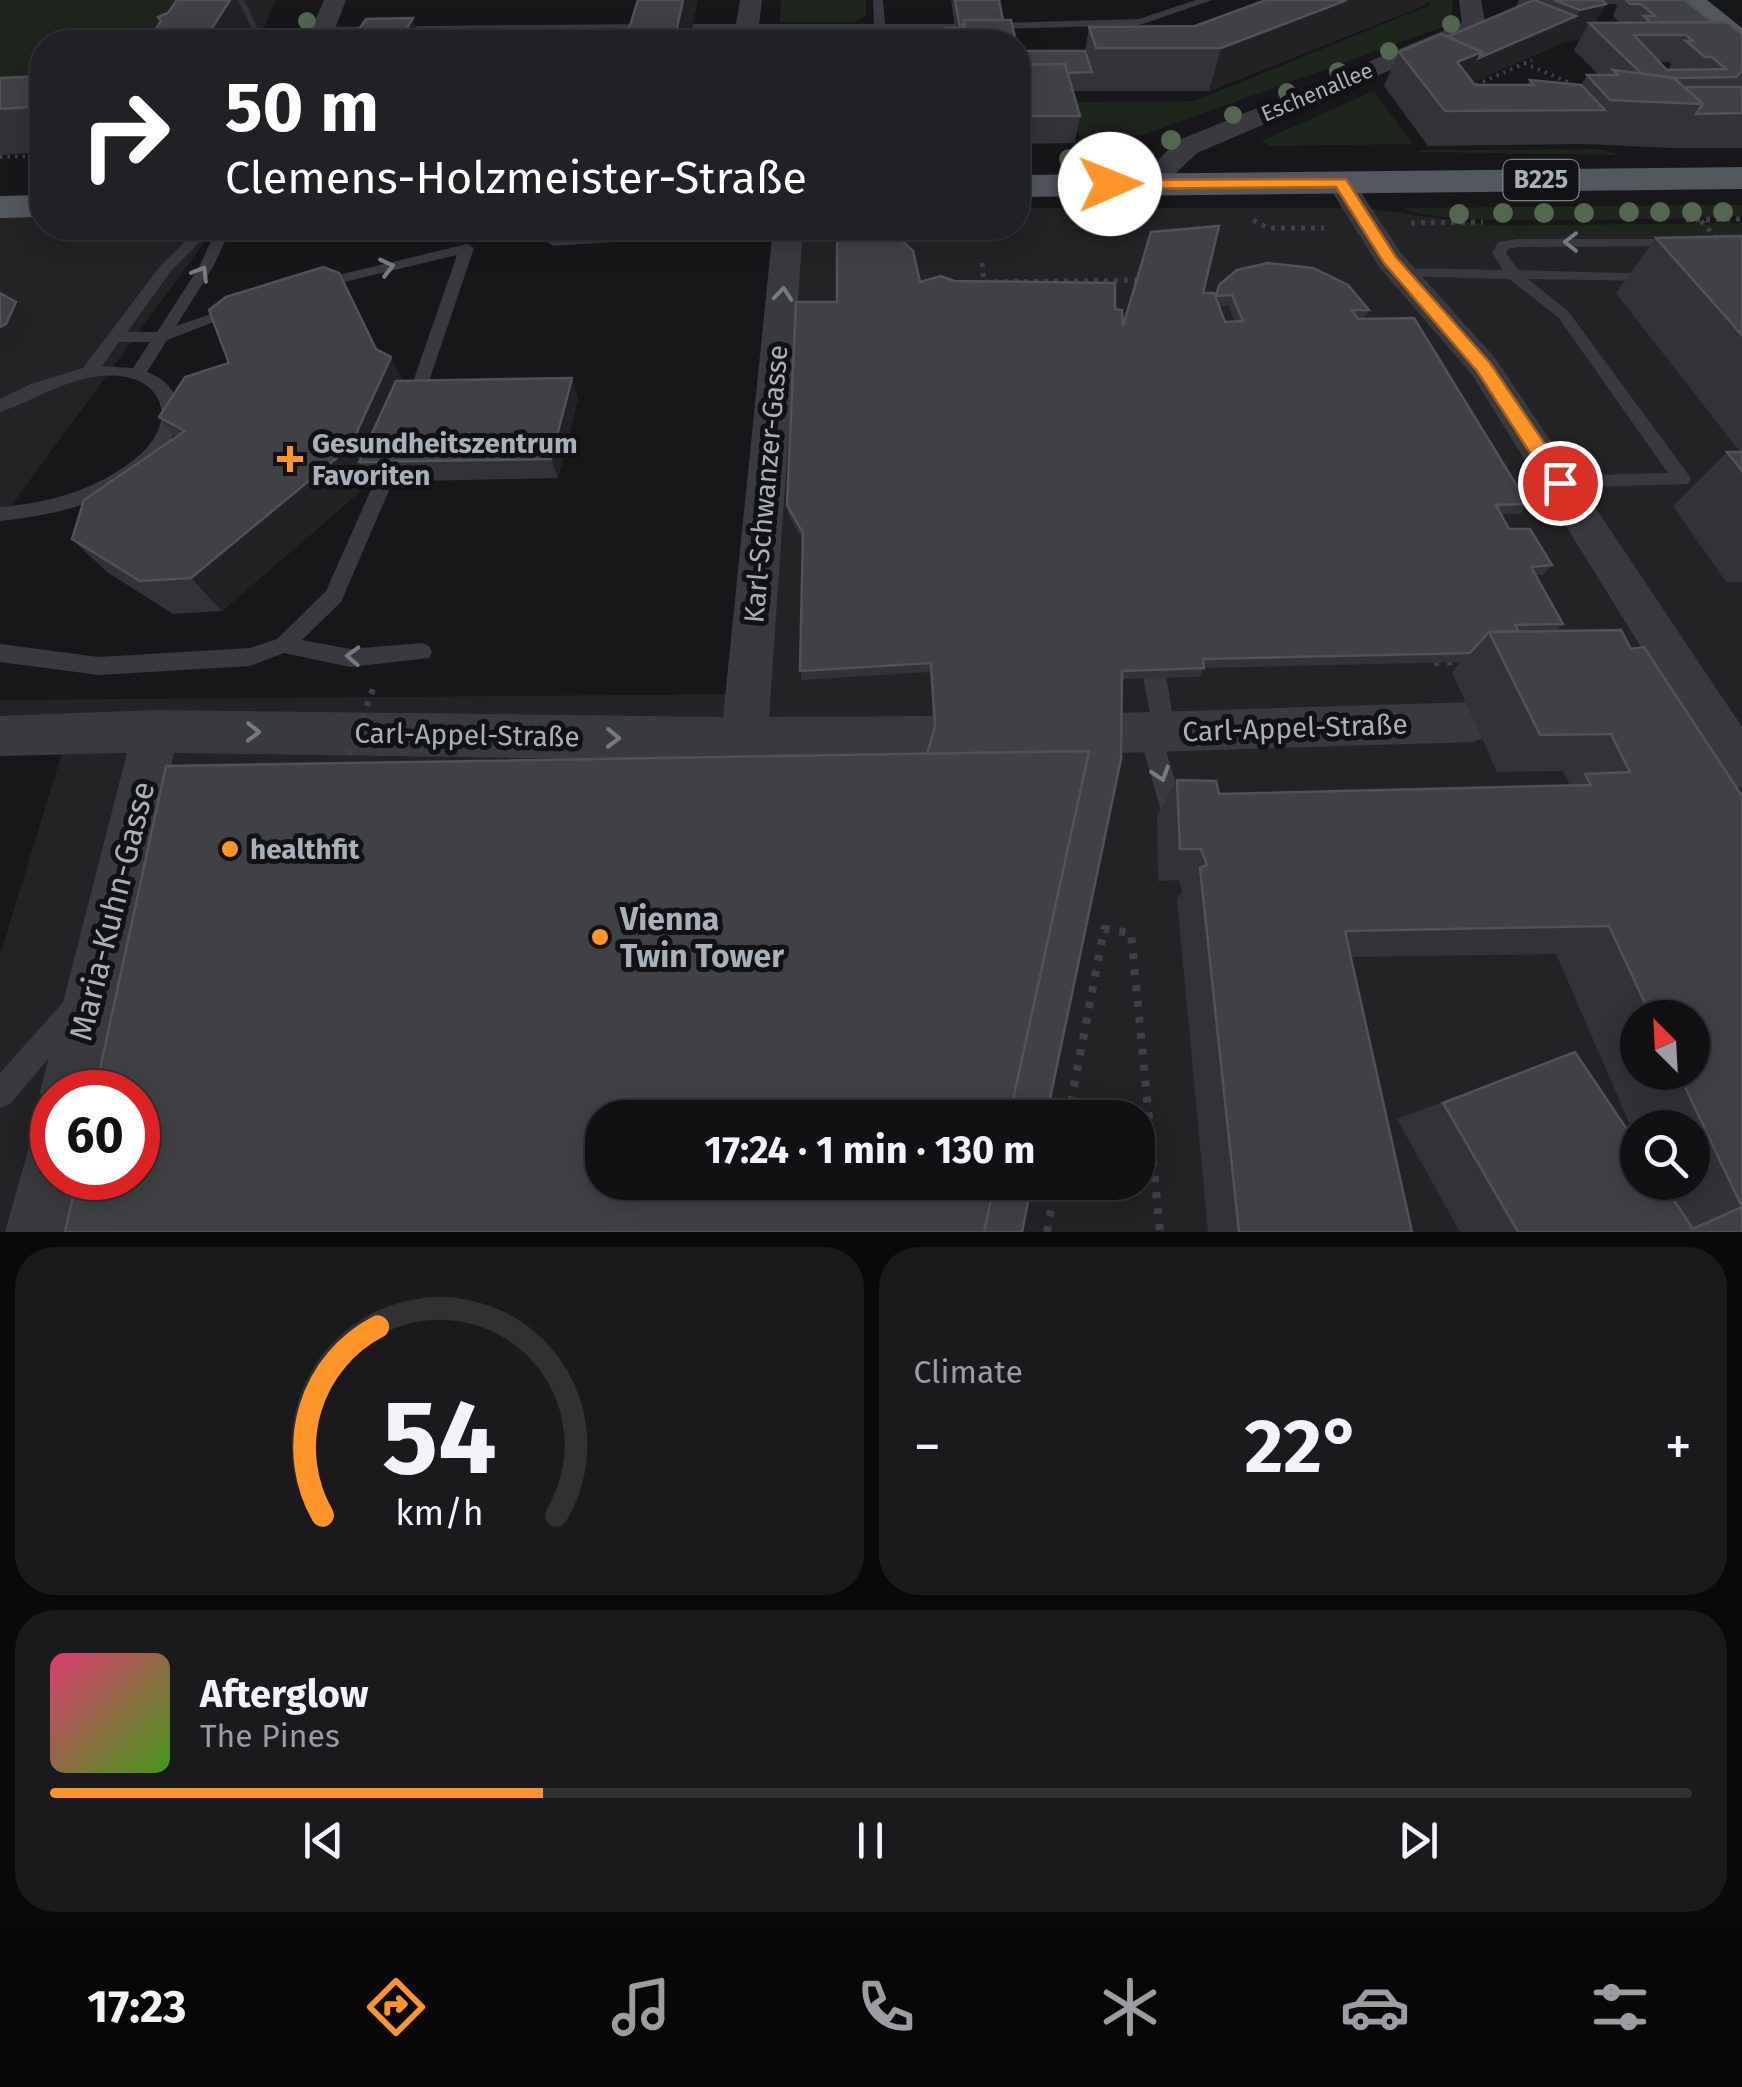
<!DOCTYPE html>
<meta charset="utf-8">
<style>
body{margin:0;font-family:"Fira Sans",sans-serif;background:#1a1a1c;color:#f1f3f6;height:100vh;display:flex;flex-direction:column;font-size:38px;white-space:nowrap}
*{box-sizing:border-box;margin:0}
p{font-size:32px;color:#9c9da0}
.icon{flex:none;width:55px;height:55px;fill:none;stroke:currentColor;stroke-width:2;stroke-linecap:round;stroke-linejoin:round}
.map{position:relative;height:1232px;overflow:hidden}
.drawer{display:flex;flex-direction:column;gap:15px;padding:15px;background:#09090a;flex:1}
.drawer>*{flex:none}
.guide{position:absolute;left:30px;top:30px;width:1000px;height:210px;border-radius:40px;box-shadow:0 5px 25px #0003,0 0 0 2px #303133;background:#202124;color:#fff;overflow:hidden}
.needle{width:65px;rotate:336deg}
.fabs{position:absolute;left:1620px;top:1000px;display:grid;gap:20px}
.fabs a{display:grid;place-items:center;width:90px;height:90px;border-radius:50%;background:#111113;box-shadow:0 5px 25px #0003,0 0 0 2px #303133;font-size:50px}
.speed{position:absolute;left:30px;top:1070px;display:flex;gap:20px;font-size:50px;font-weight:700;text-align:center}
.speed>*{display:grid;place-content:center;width:130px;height:130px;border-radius:50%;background:#111113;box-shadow:0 5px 25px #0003,0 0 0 2px #303133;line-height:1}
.speed .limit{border:15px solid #d22;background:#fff;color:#111}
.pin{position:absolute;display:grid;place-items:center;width:85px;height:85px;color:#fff;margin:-42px;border:5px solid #fff;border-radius:50%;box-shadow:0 2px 10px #0007}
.me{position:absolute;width:110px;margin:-55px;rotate:89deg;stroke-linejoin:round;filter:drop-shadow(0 0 8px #0008)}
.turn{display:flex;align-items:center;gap:35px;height:210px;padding:0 30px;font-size:45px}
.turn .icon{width:130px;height:130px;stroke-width:2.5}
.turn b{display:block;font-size:70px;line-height:85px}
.big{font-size:75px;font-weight:700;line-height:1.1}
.drawer .card{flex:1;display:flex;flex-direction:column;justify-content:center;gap:15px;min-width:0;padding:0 35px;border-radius:40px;background:#1a1a1c}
.drawer .dial{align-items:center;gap:0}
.dial svg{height:260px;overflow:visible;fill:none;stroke:#303133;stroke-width:7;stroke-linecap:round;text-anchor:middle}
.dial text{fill:#f1f3f6;stroke:none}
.song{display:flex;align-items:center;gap:30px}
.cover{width:120px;height:120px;border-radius:15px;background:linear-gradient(135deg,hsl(340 70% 55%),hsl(100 70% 35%))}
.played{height:10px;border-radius:5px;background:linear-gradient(90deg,#ff9429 30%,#303133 30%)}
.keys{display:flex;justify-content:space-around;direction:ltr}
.heat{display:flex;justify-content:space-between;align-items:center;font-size:55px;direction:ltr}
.drawer .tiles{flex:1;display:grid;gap:15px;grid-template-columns:1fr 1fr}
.card:last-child{grid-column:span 2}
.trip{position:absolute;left:585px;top:1100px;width:570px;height:100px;border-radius:40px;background:#111113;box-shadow:0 5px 25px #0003,0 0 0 2px #303133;font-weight:700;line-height:100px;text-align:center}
.menu{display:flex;height:160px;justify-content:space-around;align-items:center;background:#070708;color:#9c9da0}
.menu .icon{width:70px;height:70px}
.menu .active{color:#ff9429}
.menu b{font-size:45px;color:#f1f3f6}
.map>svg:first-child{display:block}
.built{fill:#232326;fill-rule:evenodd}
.green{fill:#1d251c}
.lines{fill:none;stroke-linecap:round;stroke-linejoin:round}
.path-far3{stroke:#3d4146;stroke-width:4;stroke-dasharray:2.5 5;stroke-linecap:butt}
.path-far2{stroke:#3d4146;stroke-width:5;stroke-dasharray:4 6;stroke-linecap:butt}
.path-far1{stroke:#3d4146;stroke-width:6;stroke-dasharray:5 8;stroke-linecap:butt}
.path{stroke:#3d4146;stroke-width:8;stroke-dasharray:6 10;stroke-linecap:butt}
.lane{fill:#383a3f;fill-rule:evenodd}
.street{fill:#383a3f;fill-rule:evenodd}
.primary{fill:#53575e;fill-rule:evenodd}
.path-bridge{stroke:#3d4146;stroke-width:6;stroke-dasharray:5 8;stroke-linecap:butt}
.tree{fill:#526650}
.wall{fill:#333337;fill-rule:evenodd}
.shaded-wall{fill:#222225}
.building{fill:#3f4145;stroke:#505257;stroke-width:2.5;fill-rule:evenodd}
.oneway{stroke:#767b83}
.route{fill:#ff9429;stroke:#a6601b;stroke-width:2.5}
.poi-dot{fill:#ff9429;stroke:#121214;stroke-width:4}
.labels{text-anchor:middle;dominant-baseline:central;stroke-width:10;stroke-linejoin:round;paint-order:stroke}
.far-street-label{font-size:22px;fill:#a8b1ba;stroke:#121214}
.shield{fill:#121214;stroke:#7b8188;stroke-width:2.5}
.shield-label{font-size:25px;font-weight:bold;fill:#a8b1ba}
.poi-label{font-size:28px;font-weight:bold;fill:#a8b1ba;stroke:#121214;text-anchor:start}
.street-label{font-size:28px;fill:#a8b1ba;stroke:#121214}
.near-street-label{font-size:32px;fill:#a8b1ba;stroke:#121214}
.near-poi-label{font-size:32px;font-weight:bold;fill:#a8b1ba;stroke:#121214;text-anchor:start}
</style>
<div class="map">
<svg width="1742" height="1232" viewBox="0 0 1742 1232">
<rect width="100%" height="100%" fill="#171719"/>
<g class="built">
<polygon points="42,206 42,228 215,228 0,521 0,207"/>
<path d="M 1018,208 L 1364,208 L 1518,229 L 1742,225 L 1742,1232 L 0,1232 L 0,955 L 72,720 L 0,720 L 0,700 L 751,694 L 788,228 L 1018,228 ZM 1638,1018 L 1692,1018 L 1692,1072 L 1638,1072 ZM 52,1092 L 138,1092 L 138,1178 L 52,1178 ZM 602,1118 L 1138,1118 L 1138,1182 L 602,1182 ZM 1638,1128 L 1692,1128 L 1692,1182 L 1638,1182 Z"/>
</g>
<g class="green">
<polygon points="0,0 186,0 165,42 42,42 42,86 0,89"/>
<polygon points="781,0 866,0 866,16 854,22 780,22"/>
<polygon points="1426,0 1453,0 1451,24 1143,135 1080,139 1066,102 1195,101 1430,5"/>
<polygon points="1374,91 1413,144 1271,146 1261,141"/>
<polygon points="1600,149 1621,155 1417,152 1423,150"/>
<path d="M 1742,205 L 1742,216 C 1689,217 1432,229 1404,208 Z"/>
<polygon points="1742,223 1742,233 1455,236 1448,226"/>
</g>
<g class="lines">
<g class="path-far3">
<polyline points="1524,63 1579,87"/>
<polyline points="1469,88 1532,60"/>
<polyline points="0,157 42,156"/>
</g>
<g class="path-far2">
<polyline points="1253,220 1268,228 1324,228"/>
<polyline points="1686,220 1742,219"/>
<polyline points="1701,221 1719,241"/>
<polyline points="1411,223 1483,222"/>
<polyline points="982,263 984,281"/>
<polyline points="984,282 1137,280"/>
</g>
<polyline class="path-far1" points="1434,663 1462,662"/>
<g class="path">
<polyline points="1068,1118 1104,929 1131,933 1160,1232"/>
<polyline points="1047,1232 1056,1182"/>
</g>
<g class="lane">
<polygon points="873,0 883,0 885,24 955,24 960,27 955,30 693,30 688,27 693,24 874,24"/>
<polygon points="1196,0 1212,0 1140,25 999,29 994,26 999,23 1139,19"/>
<polygon points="649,24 654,27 653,29 324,33 318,30 324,27"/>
<path d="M 199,228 L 214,228 L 171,271 L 127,332 L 157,332 L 199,267 L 217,228 L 231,228 L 213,267 L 176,326 L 234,306 L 242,311 L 167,340 L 147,372 C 164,378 179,393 180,412 C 180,420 177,426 174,434 C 148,496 59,515 0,521 L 0,507 C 49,503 96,490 135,459 C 184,420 161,370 101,376 C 63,380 35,400 0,412 L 0,399 L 31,384 L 83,368 L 161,265 ZM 119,342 L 150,342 L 133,368 L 102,366 Z"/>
<polygon points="673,228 690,228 672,238 554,246 547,242 554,238"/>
<polygon points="1517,239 1674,239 1676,242 1669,246 1517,247 1508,249 1506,253 1518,270 1659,274 1659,280 1654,281 1528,279 1568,311 1688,474 1691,479 1688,484 1554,488 1551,483 1560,476 1668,473 1558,317 1509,279 1401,276 1394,272 1401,268 1503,270 1492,253 1498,242"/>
<polygon points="467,244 474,248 422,402 420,406 408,406 406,402 457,255 319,288 312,284 314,281"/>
<polygon points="394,452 403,458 341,602 302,640 350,649 422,643 429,646 432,652 429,658 350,667 284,653 250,666 99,675 0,662 0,644 99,657 250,648 277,639 326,591 385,458"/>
<path d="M 1145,646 C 1170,657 1170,708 1175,732 L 1172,739 L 1163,741 L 1188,822 L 1184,830 L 1176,833 L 1168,830 L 1164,822 L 1139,733 L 1142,726 L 1152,724 L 1141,666 L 1135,655 L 1138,649 Z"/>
<polygon points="74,996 83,1000 87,1009 83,1018 10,1104 0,1108 0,1073 65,1000"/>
</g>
<g class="street">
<polygon points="324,0 346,0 330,42 306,42"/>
<polygon points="740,0 762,0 757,42 733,42"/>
<polygon points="1459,0 1481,0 1486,26 1482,31 1197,153 1158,190 1148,193 1134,184 1177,141 1462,23"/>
<polygon points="1340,173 1350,176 1402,254 1496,359 1742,727 1742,788 1725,782 1472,375 1379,267 1326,182"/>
<polygon points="773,228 803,228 769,717 934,716 950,722 957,736 950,750 934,756 744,761 174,753 98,1092 52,1092 52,1114 48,1113 40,1092 127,753 0,756 0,716 156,710 723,717"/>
<polygon points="1473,702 1489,708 1496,722 1489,736 1473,742 1118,753 1102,747 1095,733 1102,719 1118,713"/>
<polygon points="52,1131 52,1178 79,1178 67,1232 5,1232 31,1140"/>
</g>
<g class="primary">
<polygon points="1674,0 1707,0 1742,28 1742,52 1731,50"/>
<polygon points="1742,167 1742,189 1018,197 1018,175"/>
<polygon points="42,195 42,217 0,218 0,196"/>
</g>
<polyline class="path-bridge" points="344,767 373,689"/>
</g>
<g class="tree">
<circle cx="307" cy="21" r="9"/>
<circle cx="1451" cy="24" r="9"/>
<circle cx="1389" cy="51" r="9"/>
<circle cx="1338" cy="71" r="9"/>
<circle cx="1287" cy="92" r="9"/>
<circle cx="1233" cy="115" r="9"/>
<circle cx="1171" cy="140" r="10"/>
<circle cx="1127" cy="158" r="10"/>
<circle cx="1069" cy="159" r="10"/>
<circle cx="1629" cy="212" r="10"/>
<circle cx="1660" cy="212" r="10"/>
<circle cx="1692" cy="212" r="10"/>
<circle cx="1723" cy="212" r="10"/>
<circle cx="1503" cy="213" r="10"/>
<circle cx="1544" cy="213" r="10"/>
<circle cx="1584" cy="213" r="10"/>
<circle cx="1459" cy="214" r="10"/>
</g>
<g class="wall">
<polygon points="177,0 275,0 261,35 255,35 168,13"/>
<polygon points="951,0 999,0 1003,20 1016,42 945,42 946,28 955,28"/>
<polygon points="1266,0 1427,0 1425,5 1209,91 1073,91 1080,116 1075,143 1018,144 1018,52 1085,51 1089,27 1195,26"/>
<path d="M 1519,0 L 1686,0 L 1712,22 L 1742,34 L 1742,148 L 1672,148 L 1583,144 L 1428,146 L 1384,86 L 1399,52 L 1447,37 L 1518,7 L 1516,6 ZM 1606,4 L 1615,4 L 1617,6 L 1613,16 L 1619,22 L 1631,23 L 1595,23 ZM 1580,39 L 1574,50 L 1599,75 L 1587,75 L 1581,85 L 1530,80 L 1527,85 L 1475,85 L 1473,82 L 1562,43 ZM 1659,62 L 1669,62 L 1671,64 L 1669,68 L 1671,70 L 1667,70 Z"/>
<polygon points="42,76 42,152 0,155 0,78"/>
<polygon points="1742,236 1742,582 1726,582 1673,506 1727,452 1740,452 1616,293 1656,238"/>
<path d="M 954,281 L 1115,309 L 1123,326 L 1203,293 L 1215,296 L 1219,285 L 1369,310 L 1364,319 L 1528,504 L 1520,514 L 1501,514 L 1509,529 L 1552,565 L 1543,575 L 1536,575 L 1563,624 L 1556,631 L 1631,649 L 1742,796 L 1742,1232 L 1460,1232 L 1397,1119 L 1575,1052 L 1638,1182 L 1692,1182 L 1692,1128 L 1638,1128 L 1638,1143 L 1556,954 L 1351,957 L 1412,1232 L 1208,1232 L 1177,899 L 1182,892 L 1179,880 L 1158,881 L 1157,815 L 1177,780 L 1219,794 L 1570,785 L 1563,771 L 1497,772 L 1452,672 L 1461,662 L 1204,668 L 1199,677 L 1122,679 L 927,754 L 934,731 L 930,672 L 801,680 L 803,541 L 788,514 L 787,505 L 837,302 L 920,282 ZM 1219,306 L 1229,306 L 1235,322 L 1225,322 ZM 1638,1018 L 1692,1018 L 1692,1072 L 1638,1072 Z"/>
<polygon points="377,349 404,381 578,398 558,478 371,482 222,611 173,614 107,572 72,539 176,438 159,417"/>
</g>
<g class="shaded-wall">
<polygon points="230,0 238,0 255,35 250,42 203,42"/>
<polygon points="244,0 275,0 261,35"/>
<polygon points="683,0 698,0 689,42 674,42"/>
<polygon points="1347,0 1427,0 1425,5 1209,91 1221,48"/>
<polygon points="1606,4 1593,27 1589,23 1580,39 1562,43 1580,10"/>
<polygon points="1576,16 1562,43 1441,96 1457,62"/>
<polygon points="413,18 422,42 399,42"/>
<polygon points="16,302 33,322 23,344 0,358 0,327"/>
<polygon points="391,357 409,393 359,462 371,482 222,611 191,578 386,368"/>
<polygon points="572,378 578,398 558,478 551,459"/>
</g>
<g class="building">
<polygon points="177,0 230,0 203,42 147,42 161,21 158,17 168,13"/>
<polygon points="638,0 683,0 674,42 625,42"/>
<polygon points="955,0 999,0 1003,20 964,20 963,28 960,28"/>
<polygon points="1266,0 1347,0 1221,48 1096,48 1089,27 1195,26"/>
<polygon points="1534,0 1576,16 1479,58 1482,52 1447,37"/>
<polygon points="1554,0 1602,0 1606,4 1580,10"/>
<polygon points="1626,0 1685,0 1712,22 1651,23 1644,16 1655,16 1641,4 1630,4"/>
<polygon points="413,18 399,42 350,42 366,19"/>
<polygon points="964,20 1011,20 1016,42 948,42 946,28 965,28"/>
<path d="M 1727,22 L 1742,34 L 1742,71 L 1736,77 L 1674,78 L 1642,74 L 1589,23 ZM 1634,35 L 1686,35 L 1693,41 L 1686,41 L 1705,57 L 1712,57 L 1726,69 L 1667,70 Z"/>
<polygon points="1441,34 1482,52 1457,62 1475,85 1534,85 1530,80 1581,85 1605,110 1445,111 1399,52"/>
<polygon points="1018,51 1085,51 1092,72 1067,73 1065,64 1018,65"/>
<polygon points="1065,64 1080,116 1018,116 1018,65"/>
<polygon points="1613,70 1674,78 1703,104 1610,100 1587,75 1618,75"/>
<polygon points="42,76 42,106 0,109 0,78"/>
<polygon points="1684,87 1742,87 1742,113 1696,114 1703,104"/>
<polygon points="1219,226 1203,293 1214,293 1225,322 1243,321 1232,295 1216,296 1219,285 1237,270 1268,263 1313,268 1348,285 1369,310 1352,310 1358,319 1414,318 1528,504 1496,505 1509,529 1530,529 1552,565 1531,567 1563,624 1515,625 1518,631 1489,632 1470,653 1203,659 1204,668 1122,671 1121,759 1046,1118 1009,1118 1089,751 927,754 935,727 931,663 800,671 803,533 787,505 796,302 837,302 837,228 879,228 894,233 913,251 920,282 941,276 954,281 1115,283 1115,309 1122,310 1123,326 1151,232"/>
<polygon points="1742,236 1742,335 1656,238"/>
<polygon points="323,267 339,273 376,349 391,357 350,447 191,578 140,581 72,539 84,500 185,431 159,417 185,377 229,363 209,310 226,297"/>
<polygon points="0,293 16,302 6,324 0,327"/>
<polygon points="572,378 551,459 359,462 396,381"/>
<polygon points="1727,452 1742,452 1742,471"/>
<polygon points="1621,630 1631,649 1644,647 1742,796 1742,1232 1518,1232 1443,1103 1575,1052 1638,1146 1638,1182 1662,1182 1693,1229 1742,1207 1678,1072 1692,1072 1692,1018 1652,1018 1609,926 1345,931 1412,1232 1239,1232 1200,868 1207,865 1201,849 1180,849 1177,780 1216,781 1219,794 1591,785 1585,774 1630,772 1611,734 1540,735 1489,632"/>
<polygon points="1089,751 1009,1118 602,1118 602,1182 995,1182 984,1232 65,1232 77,1178 138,1178 138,1092 95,1092 166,766"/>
<polygon points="995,1182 1032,1182 1022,1232 984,1232"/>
</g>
<defs><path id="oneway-chevron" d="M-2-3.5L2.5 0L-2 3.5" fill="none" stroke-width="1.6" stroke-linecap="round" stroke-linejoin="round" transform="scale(2.5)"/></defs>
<g class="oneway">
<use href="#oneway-chevron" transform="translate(1571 242) rotate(180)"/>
<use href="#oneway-chevron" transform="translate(387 267) rotate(-13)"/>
<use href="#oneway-chevron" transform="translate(201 273) rotate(-59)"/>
<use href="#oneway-chevron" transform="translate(783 294) rotate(-85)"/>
<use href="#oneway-chevron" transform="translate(353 656) rotate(-178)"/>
<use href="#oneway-chevron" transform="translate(253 732) rotate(1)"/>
<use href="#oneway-chevron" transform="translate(613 738) rotate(1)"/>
<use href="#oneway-chevron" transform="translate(1161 774) rotate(72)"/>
</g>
<polygon class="route" points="1346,179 1396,257 1490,363 1568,478 1568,488 1553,488 1477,371 1384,263 1336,187 1110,189 1102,184 1110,180"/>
<g class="poi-dot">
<path d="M285 444h10v10h10v10h-10v10h-10v-10h-10v-10h10z"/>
<circle cx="230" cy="849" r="10"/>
<circle cx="600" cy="937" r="10"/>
</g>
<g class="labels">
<g class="far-street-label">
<text transform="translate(1317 92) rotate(-23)">Eschenallee</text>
</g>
<rect class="shield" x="1503.5" y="160" width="75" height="40" rx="8"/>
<g class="shield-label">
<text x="1541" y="180">B225</text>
</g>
<g class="poi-label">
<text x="312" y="443">Gesundheitszentrum<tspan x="312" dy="32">Favoriten</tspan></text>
<text x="250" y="849">healthfit</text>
</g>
<g class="street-label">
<text transform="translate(766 484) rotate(-85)">Karl-Schwanzer-Gasse</text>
<text transform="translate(1295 728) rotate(-2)">Carl-Appel-Straße</text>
<text transform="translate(467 735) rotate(1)">Carl-Appel-Straße</text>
</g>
<g class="near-street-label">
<text transform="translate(112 911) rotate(-76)">Maria-Kuhn-Gasse</text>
</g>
<g class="near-poi-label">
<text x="620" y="919">Vienna<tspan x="620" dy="37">Twin Tower</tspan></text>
</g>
</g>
</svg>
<div class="fabs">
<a><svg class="needle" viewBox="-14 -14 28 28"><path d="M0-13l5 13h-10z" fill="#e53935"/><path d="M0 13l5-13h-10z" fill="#9c9da0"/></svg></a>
<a><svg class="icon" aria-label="search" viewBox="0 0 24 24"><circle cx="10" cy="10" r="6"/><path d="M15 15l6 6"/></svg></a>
</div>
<div class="speed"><div class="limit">60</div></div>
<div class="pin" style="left:1560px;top:483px;background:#d93025"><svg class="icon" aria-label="arrive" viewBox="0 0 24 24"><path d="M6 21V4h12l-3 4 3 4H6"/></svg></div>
<svg class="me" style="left:1110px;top:184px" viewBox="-20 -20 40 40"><circle r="19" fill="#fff"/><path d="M0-13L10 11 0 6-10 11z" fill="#ff9429"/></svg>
<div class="trip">17:24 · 1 min · 130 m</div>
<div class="guide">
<div class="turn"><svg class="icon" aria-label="right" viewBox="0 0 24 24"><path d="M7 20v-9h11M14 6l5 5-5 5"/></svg><div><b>50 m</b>Clemens-Holzmeister-Straße</div></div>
</div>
</div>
<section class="drawer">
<div class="tiles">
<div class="card dial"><svg viewBox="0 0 100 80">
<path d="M14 69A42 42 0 1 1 86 69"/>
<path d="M14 69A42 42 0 0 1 31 11" stroke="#ff9429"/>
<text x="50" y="56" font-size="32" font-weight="700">54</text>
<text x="50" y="72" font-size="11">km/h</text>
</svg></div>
<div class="card"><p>Climate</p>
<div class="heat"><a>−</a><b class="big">22°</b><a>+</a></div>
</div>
<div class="card">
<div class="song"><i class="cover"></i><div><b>Afterglow</b><p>The Pines</p></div></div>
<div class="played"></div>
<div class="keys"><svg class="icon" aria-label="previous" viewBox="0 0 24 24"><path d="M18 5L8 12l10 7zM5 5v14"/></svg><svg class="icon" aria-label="pause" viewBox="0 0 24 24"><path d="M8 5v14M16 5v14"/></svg><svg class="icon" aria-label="next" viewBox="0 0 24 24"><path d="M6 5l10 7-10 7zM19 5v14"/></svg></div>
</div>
</div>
</section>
<nav class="menu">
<b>17:23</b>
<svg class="icon active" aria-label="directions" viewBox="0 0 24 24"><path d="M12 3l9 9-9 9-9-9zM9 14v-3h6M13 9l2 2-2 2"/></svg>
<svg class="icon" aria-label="music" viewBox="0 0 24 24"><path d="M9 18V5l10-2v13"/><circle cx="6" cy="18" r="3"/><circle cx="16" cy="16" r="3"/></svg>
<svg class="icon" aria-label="phone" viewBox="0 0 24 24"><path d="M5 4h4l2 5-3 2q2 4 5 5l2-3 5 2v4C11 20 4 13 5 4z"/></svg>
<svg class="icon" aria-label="climate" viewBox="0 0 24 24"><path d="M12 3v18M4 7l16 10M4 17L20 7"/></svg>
<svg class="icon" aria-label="car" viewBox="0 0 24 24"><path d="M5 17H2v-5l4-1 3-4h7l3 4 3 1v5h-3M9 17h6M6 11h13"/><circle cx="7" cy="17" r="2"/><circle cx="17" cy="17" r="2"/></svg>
<svg class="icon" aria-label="filters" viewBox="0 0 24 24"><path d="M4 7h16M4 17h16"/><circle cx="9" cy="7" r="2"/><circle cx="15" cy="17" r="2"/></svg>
</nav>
